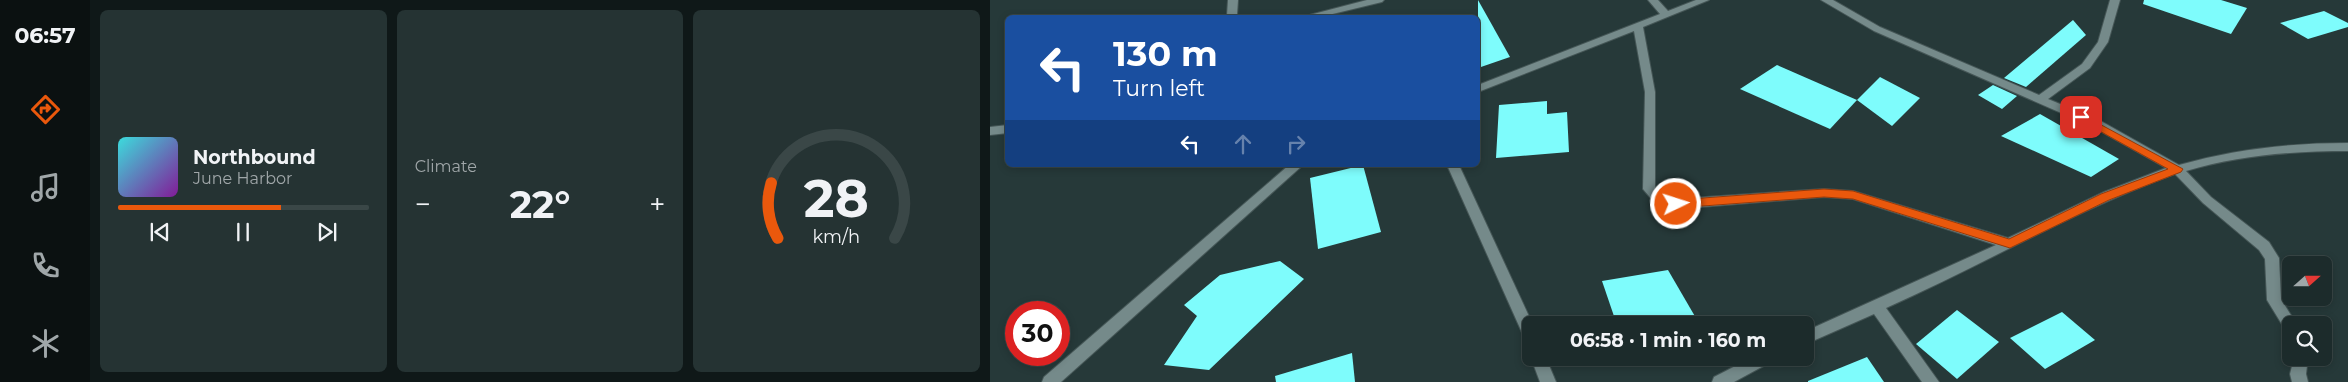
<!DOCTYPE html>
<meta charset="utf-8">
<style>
body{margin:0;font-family:Montserrat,sans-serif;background:#253333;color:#f1f3f6;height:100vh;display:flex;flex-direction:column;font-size:19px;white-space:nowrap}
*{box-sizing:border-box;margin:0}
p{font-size:16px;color:#a0a7a9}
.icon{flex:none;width:28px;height:28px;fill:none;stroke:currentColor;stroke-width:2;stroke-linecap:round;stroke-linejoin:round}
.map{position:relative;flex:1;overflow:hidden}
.drawer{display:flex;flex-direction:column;gap:10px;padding:10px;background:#0f1818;width:900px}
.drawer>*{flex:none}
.hud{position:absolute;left:15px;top:15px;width:475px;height:152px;border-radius:8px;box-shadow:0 2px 8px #0003,0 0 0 1px #3a4747;background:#1a4fa0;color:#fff;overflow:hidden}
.needle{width:32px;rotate:69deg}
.fabs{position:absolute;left:1292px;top:256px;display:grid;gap:10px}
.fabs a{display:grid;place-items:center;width:50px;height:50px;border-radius:8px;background:#1c2b2b;box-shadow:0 2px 8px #0003,0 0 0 1px #3a4747;font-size:25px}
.speed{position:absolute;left:15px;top:301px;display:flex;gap:10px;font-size:25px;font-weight:700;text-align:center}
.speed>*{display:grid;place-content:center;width:65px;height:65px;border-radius:50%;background:#1c2b2b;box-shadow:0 2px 8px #0003,0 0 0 1px #3a4747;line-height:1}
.speed .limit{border:8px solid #d22;background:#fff;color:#111}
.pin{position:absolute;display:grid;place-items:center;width:42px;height:42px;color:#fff;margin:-21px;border-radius:10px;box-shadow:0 2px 8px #0006}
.me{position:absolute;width:55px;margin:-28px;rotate:86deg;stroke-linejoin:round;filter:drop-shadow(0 0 4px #0008)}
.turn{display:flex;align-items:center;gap:18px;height:105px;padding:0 25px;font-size:22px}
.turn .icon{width:65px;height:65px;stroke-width:2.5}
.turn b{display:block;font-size:35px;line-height:42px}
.lanes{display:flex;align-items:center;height:48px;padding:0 25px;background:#0003;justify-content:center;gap:25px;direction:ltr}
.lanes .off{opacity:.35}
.big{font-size:38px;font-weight:700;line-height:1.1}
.drawer .widget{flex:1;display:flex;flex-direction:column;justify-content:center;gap:8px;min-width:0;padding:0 18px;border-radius:8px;background:#253333}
.drawer .dial{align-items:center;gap:0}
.dial svg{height:130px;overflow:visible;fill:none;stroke:#3a4747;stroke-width:7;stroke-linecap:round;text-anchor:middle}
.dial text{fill:#f1f3f6;stroke:none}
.song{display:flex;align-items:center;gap:15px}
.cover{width:60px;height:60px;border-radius:8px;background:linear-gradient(135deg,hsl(180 70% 55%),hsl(290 70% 35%))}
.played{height:5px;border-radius:2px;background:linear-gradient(90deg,#ea580c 65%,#3a4747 65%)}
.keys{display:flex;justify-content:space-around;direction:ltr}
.heat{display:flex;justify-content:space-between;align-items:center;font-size:28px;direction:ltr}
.drawer .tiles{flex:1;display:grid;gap:10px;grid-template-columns:repeat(3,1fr)}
.trip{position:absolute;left:532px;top:316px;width:292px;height:50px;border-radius:8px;background:#1c2b2b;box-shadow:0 2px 8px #0003,0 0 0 1px #3a4747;font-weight:700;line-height:50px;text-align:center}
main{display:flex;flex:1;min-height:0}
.menu{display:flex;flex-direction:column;width:90px;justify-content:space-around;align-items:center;background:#0b1111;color:#a0a7a9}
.menu .icon{width:35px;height:35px}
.menu .current{color:#ea580c}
.menu b{font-size:22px;color:#f1f3f6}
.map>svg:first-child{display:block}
.building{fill:#7efcfc}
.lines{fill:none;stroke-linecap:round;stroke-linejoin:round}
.minor-casing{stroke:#455656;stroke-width:2}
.minor{fill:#758a8a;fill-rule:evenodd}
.route{fill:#ea580c;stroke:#983908}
</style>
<main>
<nav class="menu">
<b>06:57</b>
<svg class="icon current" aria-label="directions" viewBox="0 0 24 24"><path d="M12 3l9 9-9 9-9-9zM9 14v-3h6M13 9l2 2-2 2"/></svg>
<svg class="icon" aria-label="music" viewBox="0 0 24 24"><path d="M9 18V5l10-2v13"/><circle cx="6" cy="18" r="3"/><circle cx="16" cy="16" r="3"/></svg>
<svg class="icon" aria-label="phone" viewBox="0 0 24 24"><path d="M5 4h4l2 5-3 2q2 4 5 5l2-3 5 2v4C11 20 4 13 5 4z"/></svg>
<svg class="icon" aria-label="climate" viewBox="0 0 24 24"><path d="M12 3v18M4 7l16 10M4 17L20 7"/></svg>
</nav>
<section class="drawer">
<div class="tiles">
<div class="widget">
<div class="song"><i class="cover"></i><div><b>Northbound</b><p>June Harbor</p></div></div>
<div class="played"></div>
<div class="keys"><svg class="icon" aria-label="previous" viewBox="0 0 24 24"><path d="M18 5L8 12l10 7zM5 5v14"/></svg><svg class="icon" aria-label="pause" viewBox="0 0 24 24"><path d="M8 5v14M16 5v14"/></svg><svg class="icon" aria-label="next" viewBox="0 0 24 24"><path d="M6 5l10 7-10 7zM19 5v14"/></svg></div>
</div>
<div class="widget"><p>Climate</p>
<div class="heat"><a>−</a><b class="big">22°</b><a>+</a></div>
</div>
<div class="widget dial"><svg viewBox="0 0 100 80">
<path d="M14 69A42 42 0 1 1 86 69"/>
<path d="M14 69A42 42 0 0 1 10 35" stroke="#ea580c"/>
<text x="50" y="56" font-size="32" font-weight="700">28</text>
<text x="50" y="72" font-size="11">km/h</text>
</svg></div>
</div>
</section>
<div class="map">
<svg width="1358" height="382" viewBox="0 0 1358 382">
<rect width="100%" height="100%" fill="#263939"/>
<g class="building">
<polygon points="488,0 520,57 488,68"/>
<polygon points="1154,0 1231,0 1257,8 1241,34 1153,4"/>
<polygon points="1334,11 1358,23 1358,27 1318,39 1290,23"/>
<polygon points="1083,20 1096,35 1036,87 1014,78"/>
<polygon points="787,65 867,100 840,129 750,89"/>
<polygon points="890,77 930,98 902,126 867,100"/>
<polygon points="1003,85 1027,96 1012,109 988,95"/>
<polygon points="557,101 557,114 577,112 579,152 506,158 509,105"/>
<polygon points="1050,114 1129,159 1101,177 1011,136"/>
<polygon points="373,165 391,232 328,249 320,178"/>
<polygon points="290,261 314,279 219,370 174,365 207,316 194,305 230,275"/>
<polygon points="678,270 710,325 627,325 612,281"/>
<polygon points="967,310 1009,342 967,379 926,344"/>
<polygon points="1072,312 1105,340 1055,369 1020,338"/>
<polygon points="362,353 365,382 286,382 285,376"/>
<polygon points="877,357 894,382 818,382 818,381"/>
</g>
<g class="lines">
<defs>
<g id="minor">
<polygon points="238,0 248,0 247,15 248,18 239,18 237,15"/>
<polygon points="377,0 394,0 392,2 326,18 308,18"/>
<path d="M 658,0 L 668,0 L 678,11 L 706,0 L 719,0 L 653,27 L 665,92 L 665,188 L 672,196 L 686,199 L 834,189 L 863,191 L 1018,238 L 1114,192 L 1176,168 L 1101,126 L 884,31 L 831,0 L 843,0 L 890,27 L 1049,95 L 1092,64 L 1108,42 L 1120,0 L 1130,0 L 1118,42 L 1100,68 L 1058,99 L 1109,120 L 1189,165 C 1245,149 1300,143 1358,143 L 1358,151 C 1303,151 1249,155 1196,171 L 1221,197 L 1279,242 L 1289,258 L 1291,299 L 1307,325 L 1301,325 L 1301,333 L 1296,331 L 1277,300 L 1275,259 L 1269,250 L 1213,203 L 1185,174 C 1085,210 993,265 896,308 L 949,382 L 932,382 L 884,314 L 816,344 L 816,331 L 1006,245 L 863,199 L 834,197 L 686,209 L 664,202 L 653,189 L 655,92 L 644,31 L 488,92 L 488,85 L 670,14 Z"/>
<polygon points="18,125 18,133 0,135 0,127"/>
<polygon points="299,165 313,165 71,382 52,382 54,377"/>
<polygon points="457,165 469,165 543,325 541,325 541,343 536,341 534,337"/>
<polygon points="541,358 556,358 566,382 550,382"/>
<polygon points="761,358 782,358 779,363 744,382 722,382 724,377"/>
<polygon points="1304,358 1318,358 1316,374 1318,382 1302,382 1300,374"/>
</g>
</defs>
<use href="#minor" class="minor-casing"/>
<use href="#minor" class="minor"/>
</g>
<polygon class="route" points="1091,114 1193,169 1191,172 1119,200 1020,248 863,199 834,197 686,208 680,204 686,200 834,189 863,191 1019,239 1111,194 1178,169 1088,119 1086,117"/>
</svg>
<div class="fabs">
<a><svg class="needle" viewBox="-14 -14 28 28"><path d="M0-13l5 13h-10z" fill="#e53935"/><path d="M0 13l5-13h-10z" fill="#a0a7a9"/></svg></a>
<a><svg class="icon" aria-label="search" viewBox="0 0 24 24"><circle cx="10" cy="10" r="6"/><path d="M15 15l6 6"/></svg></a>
</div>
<div class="speed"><div class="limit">30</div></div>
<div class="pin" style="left:1091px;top:117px;background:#d93025"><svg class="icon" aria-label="arrive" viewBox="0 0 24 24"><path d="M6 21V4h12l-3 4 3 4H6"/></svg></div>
<svg class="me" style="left:686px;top:204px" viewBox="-20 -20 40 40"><circle r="17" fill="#ea580c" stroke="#fff" stroke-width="3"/><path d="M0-11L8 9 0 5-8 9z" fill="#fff"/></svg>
<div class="trip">06:58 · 1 min · 160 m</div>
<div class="hud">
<div class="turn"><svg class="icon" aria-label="left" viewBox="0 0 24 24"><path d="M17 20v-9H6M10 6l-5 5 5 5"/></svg><div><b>130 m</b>Turn left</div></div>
<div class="lanes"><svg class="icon" aria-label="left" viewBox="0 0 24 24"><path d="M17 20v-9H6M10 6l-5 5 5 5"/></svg><svg class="icon off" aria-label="ahead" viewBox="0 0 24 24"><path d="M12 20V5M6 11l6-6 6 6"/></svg><svg class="icon off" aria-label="right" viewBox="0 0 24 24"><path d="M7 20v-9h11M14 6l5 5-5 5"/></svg></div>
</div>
</div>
</main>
